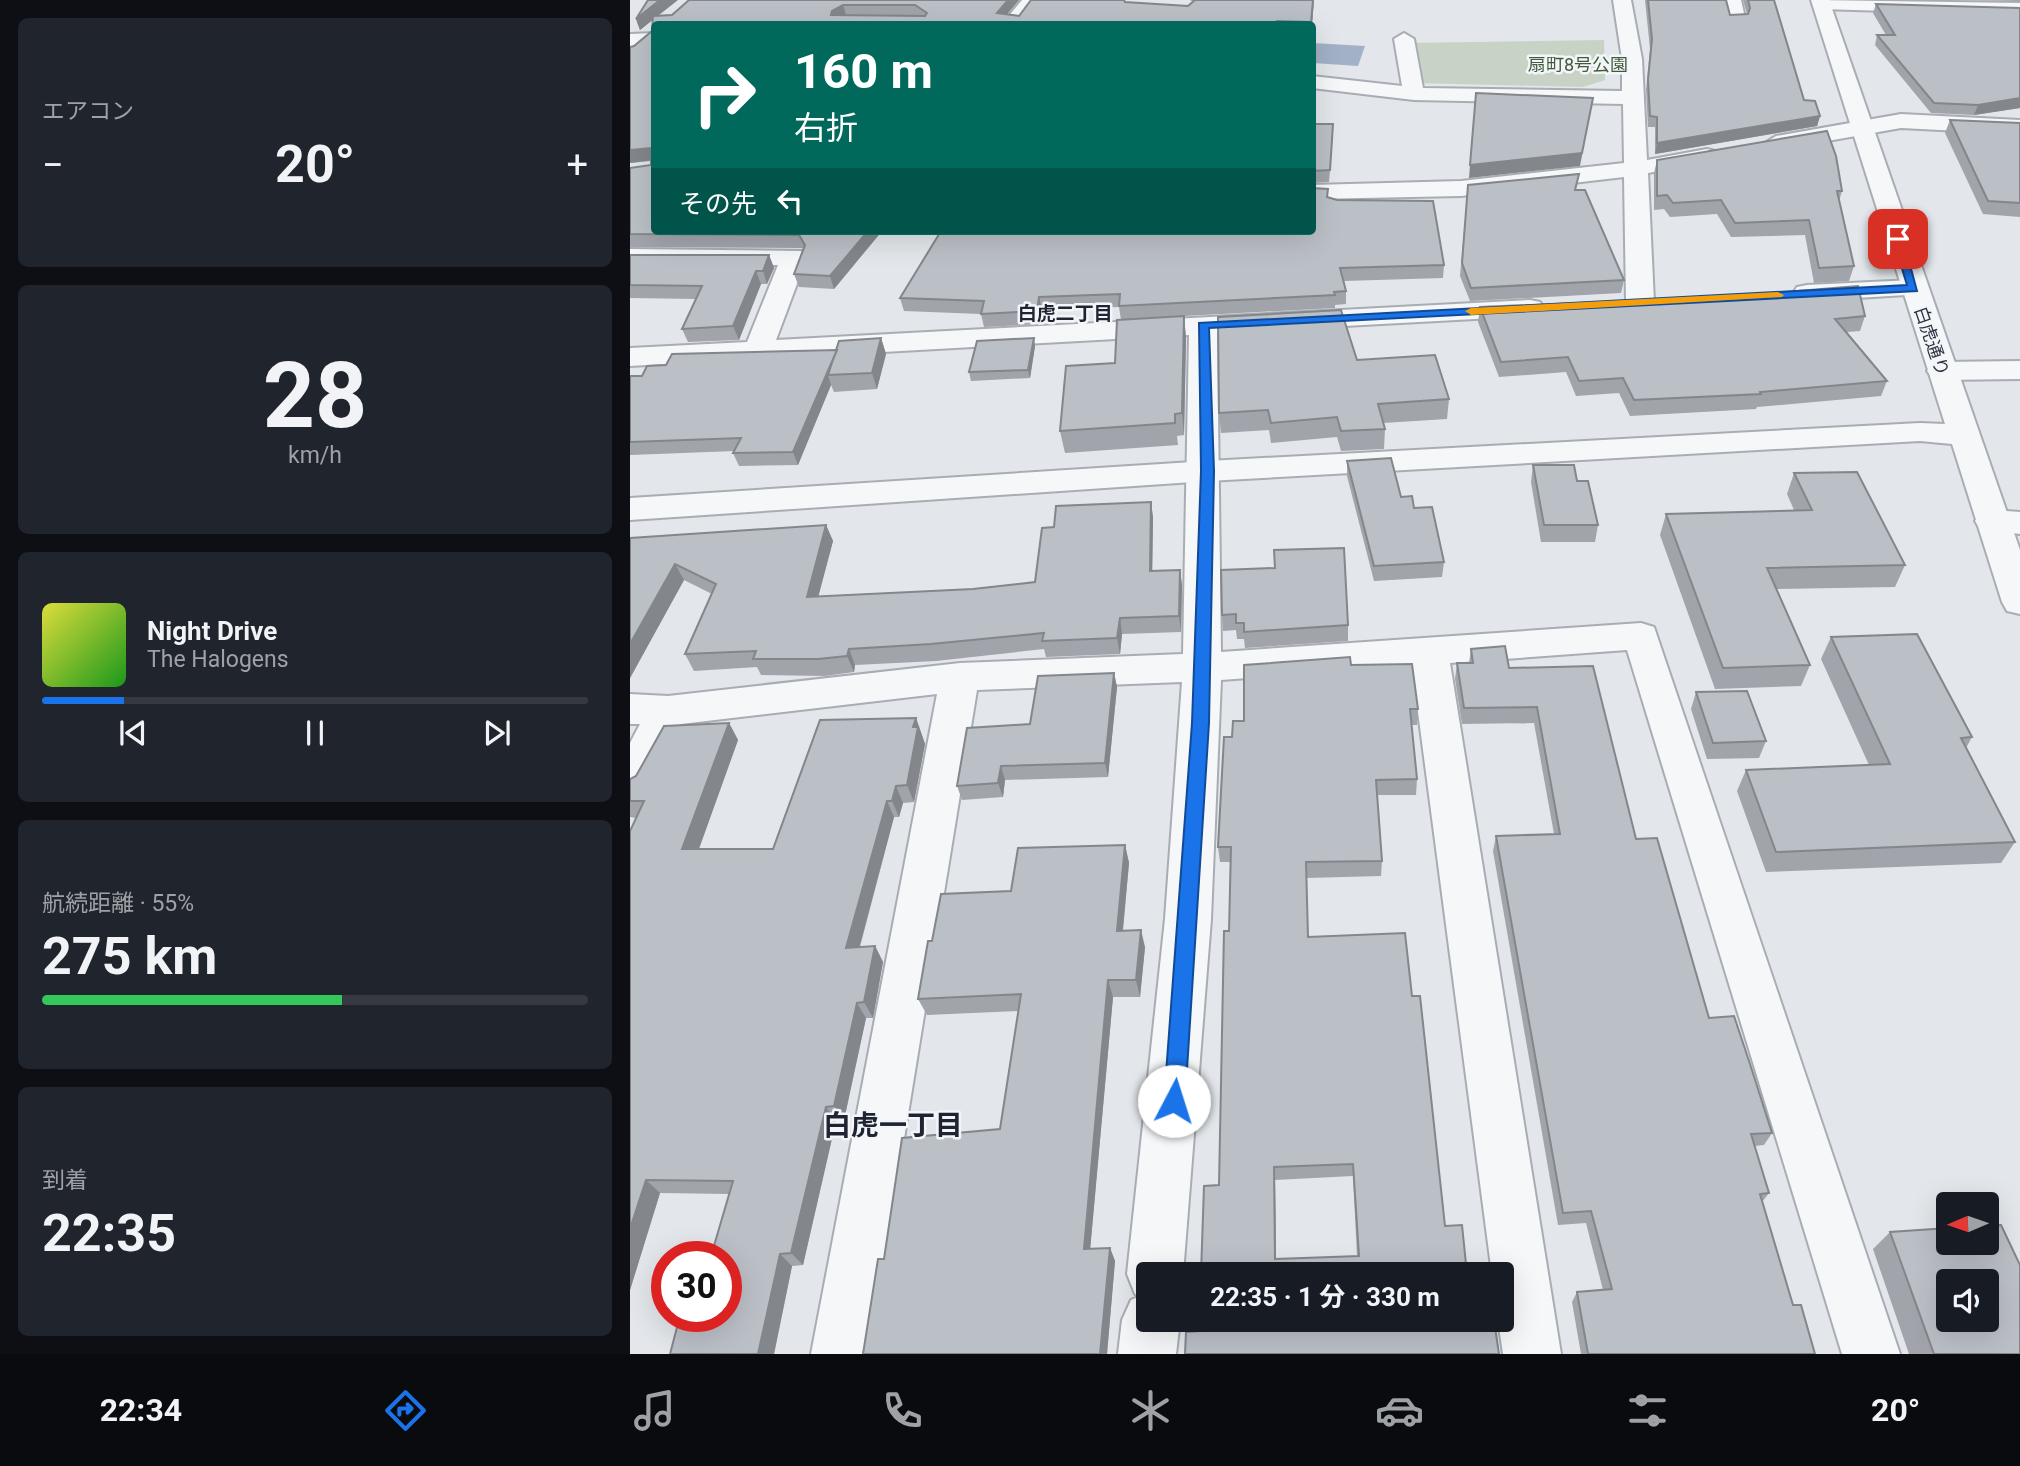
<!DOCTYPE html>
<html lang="ja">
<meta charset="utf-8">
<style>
body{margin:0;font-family:Roboto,"Noto Sans JP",sans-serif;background:#20242c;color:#f1f3f6;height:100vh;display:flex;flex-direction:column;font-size:26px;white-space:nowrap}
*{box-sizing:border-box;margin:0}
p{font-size:23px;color:#9ea1a6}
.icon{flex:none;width:38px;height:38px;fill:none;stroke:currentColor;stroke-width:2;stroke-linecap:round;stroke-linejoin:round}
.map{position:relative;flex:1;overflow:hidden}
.drawer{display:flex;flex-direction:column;gap:18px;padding:18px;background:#0d0f14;width:630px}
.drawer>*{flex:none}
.guide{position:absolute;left:21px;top:21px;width:665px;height:214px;border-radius:7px;box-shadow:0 7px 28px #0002;background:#00695c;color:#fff;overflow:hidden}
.needle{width:46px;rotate:268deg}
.buttons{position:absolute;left:1306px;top:1192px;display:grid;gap:14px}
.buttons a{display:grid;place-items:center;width:63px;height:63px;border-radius:7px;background:#171b24;box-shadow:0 7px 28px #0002;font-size:35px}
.speed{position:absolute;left:21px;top:1241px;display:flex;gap:14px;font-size:35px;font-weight:700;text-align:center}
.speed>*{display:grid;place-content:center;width:91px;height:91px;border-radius:50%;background:#171b24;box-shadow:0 7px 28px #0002;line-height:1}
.speed .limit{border:10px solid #d22;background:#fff;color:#111}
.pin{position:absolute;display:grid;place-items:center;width:60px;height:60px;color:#fff;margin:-30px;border-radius:14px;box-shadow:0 4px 10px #0006}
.me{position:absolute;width:77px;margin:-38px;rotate:5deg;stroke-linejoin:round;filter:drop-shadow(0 0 5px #0008)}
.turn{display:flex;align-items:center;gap:24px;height:147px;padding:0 28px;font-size:32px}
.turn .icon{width:91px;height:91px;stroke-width:2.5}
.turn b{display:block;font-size:49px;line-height:60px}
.then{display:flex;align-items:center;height:66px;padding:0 28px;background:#0003;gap:14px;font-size:26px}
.big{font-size:52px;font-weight:700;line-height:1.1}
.drawer .card{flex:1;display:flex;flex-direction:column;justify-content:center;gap:10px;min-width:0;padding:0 24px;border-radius:10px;background:#20242c}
.drawer .dial{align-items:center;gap:0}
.dial b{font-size:91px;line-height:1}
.song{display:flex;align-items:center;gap:21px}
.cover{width:84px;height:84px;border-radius:10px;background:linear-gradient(135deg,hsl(60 70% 55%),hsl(120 70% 35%))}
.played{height:7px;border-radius:4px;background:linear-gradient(90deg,#1a73e8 15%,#363941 15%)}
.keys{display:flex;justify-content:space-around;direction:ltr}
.heat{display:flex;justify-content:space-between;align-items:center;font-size:38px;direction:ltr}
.charge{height:10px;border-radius:5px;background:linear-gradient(90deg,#34c759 55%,#363941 0)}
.trip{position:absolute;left:506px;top:1262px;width:378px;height:70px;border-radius:7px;background:#171b24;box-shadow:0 7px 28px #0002;font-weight:700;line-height:70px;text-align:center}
.tab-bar{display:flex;height:112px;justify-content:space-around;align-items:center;background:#090b0e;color:#9ea1a6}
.tab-bar .icon{width:49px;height:49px}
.tab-bar .current{color:#1a73e8}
.tab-bar b{font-size:32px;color:#f1f3f6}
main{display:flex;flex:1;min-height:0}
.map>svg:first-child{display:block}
.green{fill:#c8d3c5}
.water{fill:#a2b1c7}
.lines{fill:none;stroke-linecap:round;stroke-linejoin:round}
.minor-casing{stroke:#a8adb4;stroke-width:4}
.tertiary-casing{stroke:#a8adb4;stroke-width:4}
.minor{fill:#f6f7f9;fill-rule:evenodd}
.tertiary{fill:#f6f7f9;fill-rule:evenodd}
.wall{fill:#a1a4aa;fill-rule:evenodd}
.shaded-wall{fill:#83868b}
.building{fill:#bbbfc6;stroke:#83868b;stroke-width:2;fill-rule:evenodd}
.route{fill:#1a73e8;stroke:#114b97;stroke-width:2}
.slow{fill:#f59e0b}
.labels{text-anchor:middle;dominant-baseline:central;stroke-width:5;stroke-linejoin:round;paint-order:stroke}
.far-park-label{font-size:18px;fill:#3f5b3b;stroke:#f3f5f8}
.far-street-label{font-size:18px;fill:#2c3341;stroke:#f3f5f8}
.far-neighbourhood-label{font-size:19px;font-weight:bold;fill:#1e2432;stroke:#f3f5f8}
.near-neighbourhood-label{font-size:28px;font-weight:bold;fill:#1e2432;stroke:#f3f5f8}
</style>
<main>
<section class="drawer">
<div class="card"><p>エアコン</p>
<div class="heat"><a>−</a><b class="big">20°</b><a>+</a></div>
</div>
<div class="card dial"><b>28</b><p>km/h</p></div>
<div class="card">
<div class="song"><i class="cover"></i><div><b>Night Drive</b><p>The Halogens</p></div></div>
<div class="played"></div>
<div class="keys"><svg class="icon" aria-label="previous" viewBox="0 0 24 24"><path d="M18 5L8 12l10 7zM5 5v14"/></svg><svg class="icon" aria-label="pause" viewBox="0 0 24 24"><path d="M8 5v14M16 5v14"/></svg><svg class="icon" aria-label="next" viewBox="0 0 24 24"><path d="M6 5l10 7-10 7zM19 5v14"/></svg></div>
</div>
<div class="card"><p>航続距離 · 55%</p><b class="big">275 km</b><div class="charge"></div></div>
<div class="card"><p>到着</p><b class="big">22:35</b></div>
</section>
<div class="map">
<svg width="1390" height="1354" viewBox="0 0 1390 1354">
<rect width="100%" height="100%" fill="#e3e6ea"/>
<polygon class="green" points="974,40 975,80 953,87 786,83 777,43"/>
<polygon class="water" points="683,43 735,46 728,66 683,63"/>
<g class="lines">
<defs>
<g id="minor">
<polygon points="392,0 411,0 391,24 372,24"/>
<polygon points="983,0 1001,0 1012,59 1017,160 1077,149 1085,151 1089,156 1085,161 1077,163 1018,173 1024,302 1020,308 1000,308 996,302 994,177 831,196 682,199 682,185 831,181 994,163 993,104 784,100 682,88 682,76 772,86 764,39 774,33 784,39 793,88 992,91 992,59"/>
<polygon points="1093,0 1111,0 1115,18 1113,22 1099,22"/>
<polygon points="1184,0 1390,3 1390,15 1191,9 1184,7"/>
<polygon points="24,33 24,45 0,46 0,34"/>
<polygon points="1271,114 1390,120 1390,134 1271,128 1146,150 1135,143 1146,136"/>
<polygon points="0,249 173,251 177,257 146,340 900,300 910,302 914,308 910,314 900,316 587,333 591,652 1011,623 1024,627 1270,1354 1212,1354 997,650 820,663 931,1354 873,1354 868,1320 872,1320 872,1274 862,1274 782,666 591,680 581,919 553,1274 518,1274 518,1320 550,1320 546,1354 488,1354 492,1320 501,1300 510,1296 505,1294 497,1274 535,919 552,682 347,690 239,1354 181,1354 307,694 51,724 15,792 0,796 0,743 10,724 0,724 0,694 38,696 330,663 553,654 559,335 0,366 0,348 117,342 148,265 0,265"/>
<polygon points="1283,280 1293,282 1296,288 1293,294 1177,301 1167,299 1163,293 1167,287 1177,285"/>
<polygon points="1390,361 1390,379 1312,380 1302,377 1297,371 1302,365 1312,362"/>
<polygon points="1362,510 1390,512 1390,534 1350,529 1345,521 1350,513"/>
</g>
<polygon id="tertiary" points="1181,0 1199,0 1390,550 1390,614 1377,611 1372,602 1322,444 1290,441 578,481 0,520 0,498 578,461 1290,423 1315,424"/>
</defs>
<use href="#minor" class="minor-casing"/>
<use href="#tertiary" class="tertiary-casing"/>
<use href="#minor" class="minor"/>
<use href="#tertiary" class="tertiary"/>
</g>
<g class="wall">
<polygon points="59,0 389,0 377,14 389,16 401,0 495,0 495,2 558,6 563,2 560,0 684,0 682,24 24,24 24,231 252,231 204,289 169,287 164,274 173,248 0,247 0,168 21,165 21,161 0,163 0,47 4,46 22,31 22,20 10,30 6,19 28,15 42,15"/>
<polygon points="1015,0 1096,0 1100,15 1117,14 1113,0 1144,0 1174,100 1190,116 1187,126 1025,154 1025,127 1018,127 1016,90 1020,49"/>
<polygon points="1332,0 1390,0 1390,1"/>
<polygon points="1246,4 1390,8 1390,108 1344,115 1301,113 1245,45 1247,35 1256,35 1243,13"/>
<polygon points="1320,120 1390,123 1390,217 1353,214 1315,133"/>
<polygon points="682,124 703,136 699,182 682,183"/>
<polygon points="1027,160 1212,191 1209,201 1224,266 1219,281 1184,283 1175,235 1101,237 1087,214 1040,217 1034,209 1024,210 1024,173"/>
<polygon points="838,185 946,190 994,280 991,293 840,301 830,276"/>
<polygon points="698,197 814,265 813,278 714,281 716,291 716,304 705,305 705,308 554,316 556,338 554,435 547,436 548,445 435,453 430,431 485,363 491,320 489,307 412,310 409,324 354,327 351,314 274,311 270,298"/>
<polygon points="0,255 139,255 144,268 137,284 131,284 109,340 58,342 52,329 66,299 0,298"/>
<polygon points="850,307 1235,316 1230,331 1217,332 1257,381 1251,396 1127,407 1126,409 1000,416 989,393 946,396 936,372 869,377 848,322"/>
<polygon points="251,338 256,354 247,389 204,392 201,385 168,465 109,466 103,453 105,451 0,455 0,376 12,376 36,365 206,350"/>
<polygon points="405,346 400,378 341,381 339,372"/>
<polygon points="727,360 819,399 817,419 753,423 755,429 754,449 711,451 707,437 641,443 639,430 591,433 589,413"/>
<polygon points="717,461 771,497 784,508 814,562 812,577 744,581 717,476"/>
<polygon points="903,465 947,481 968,525 965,542 911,542 901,482"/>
<polygon points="1164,473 1275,565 1265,587 1146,589 1180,665 1171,686 1085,689 1030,535 1036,514 1164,510 1157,494"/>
<polygon points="521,502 523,518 522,571 550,570 552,586 551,632 492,634 490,654 416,657 414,649 306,661 225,665 224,672 195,676 131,675 127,667 64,671 55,654 82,594 54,580 0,678 0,538 196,525 203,541 188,596 343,589 405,582 424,527"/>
<polygon points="591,570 718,625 718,641 615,648 614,639 607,639 606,630 593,631 592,615"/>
<polygon points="1201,637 1342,737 1336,748 1385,842 1371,863 1136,872 1107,791 1116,770 1239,765 1191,659"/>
<polygon points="841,649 879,668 1006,839 1079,1018 1142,1133 1134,1145 1125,1146 1139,1193 1132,1202 1163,1305 1185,1354 951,1354 942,1302 947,1292 973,1290 956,1223 928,1225 863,851 866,836 924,834 904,723 832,724 825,679 827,663 839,663"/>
<path d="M 721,665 L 788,709 L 787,725 L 782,725 L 787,779 L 786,795 L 747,795 L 752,861 L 751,876 L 676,878 L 678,937 L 782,996 L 815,1226 L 837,1274 L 571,1274 L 589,1185 L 599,931 L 600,862 L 590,862 L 588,847 L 602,737 L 614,721 ZM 723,1176 L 727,1256 L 646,1259 L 645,1180 Z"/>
<polygon points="484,673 487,687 478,777 375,780 373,797 332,800 327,786 400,724"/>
<polygon points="1066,692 1136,741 1129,758 1077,759 1061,709"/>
<polygon points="286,718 295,744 284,802 273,803 269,817 264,817 230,947 245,946 253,962 243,1018 236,1018 214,1120 206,1121 173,1265 162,1266 144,1354 40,1354 96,1316 99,1194 30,1193 0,1290 6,818 0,817 0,779 6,776 99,723 108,740 69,849 143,849"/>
<polygon points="495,845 499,863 493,931 515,947 510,997 483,997 460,1249 480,1248 485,1261 477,1354 233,1354 254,1259 370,1129 389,1011 297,1015 288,999 302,941 381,891"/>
<polygon points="1260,1232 1390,1354 1279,1354 1243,1249"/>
</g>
<g class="shaded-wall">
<polygon points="30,0 48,0 10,30 6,19"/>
<polygon points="378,0 389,0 369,24 367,13"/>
<polygon points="683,0 684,0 682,24 681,24"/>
<polygon points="213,5 216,15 201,15 202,11"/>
<polygon points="963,98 950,166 839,178 840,165"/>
<polygon points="1390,98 1390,108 1344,115 1348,105"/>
<polygon points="1190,116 1187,126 1025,154 1027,143"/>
<polygon points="21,148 24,160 0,163 0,150"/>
<polygon points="238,231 252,231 204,289 200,276"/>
<polygon points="139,255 144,268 137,284 133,271"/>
<polygon points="126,271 131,284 109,340 103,326"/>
<polygon points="409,297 412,310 409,324 407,311"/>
<polygon points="554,316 556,338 554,435 552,413"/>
<polygon points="251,338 256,354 247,389 242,373"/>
<polygon points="404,338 405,346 400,378 398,370"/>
<polygon points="207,350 198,375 201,385 168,465 163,452"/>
<polygon points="521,502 523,518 522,587 520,571"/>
<polygon points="196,525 203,541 184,613 177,597"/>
<polygon points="45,564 54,580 0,678 0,644"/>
<polygon points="550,570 552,586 551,632 549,616"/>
<polygon points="490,618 492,634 490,654 487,638"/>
<polygon points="219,649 225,665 224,672 217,656"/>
<polygon points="484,673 487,687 478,777 475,763"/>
<polygon points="286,718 295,744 284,802 277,785 283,727"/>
<polygon points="99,723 108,740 63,865 52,849"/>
<polygon points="371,766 375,780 373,797 368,783"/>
<polygon points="266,786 273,803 269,817 262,801"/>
<polygon points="257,801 264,817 225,963 216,948"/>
<polygon points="495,845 499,863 491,948 487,931"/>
<polygon points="511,930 515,947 510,997 506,980"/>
<polygon points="245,946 253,962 243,1018 234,1002"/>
<polygon points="478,980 483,997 459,1262 454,1249"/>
<polygon points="227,1003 236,1018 214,1120 204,1106"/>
<polygon points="196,1107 206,1121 173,1265 161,1253"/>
<polygon points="644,1167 645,1180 646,1270 645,1259"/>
<polygon points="16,1180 30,1193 0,1290 0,1229"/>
<polygon points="480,1248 485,1261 477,1354 470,1354"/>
<polygon points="150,1254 162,1266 144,1354 128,1354"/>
</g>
<g class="building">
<polygon points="18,0 30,0 6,19"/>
<path d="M 59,0 L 378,0 L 367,13 L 389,16 L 401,0 L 494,0 L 495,2 L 558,6 L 565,0 L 683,0 L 681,22 L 647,21 L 643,24 L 24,24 L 24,231 L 238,231 L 200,276 L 164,274 L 175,245 L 169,235 L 0,234 L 0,168 L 21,165 L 21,148 L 0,150 L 0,47 L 4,46 L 22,31 L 23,16 L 42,15 ZM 213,5 L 285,5 L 297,13 L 295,16 L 201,15 L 202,11 Z"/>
<polygon points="1018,0 1096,0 1100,15 1118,14 1120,8 1118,0 1144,0 1174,100 1185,101 1190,116 1027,143 1027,117 1020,116 1018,80 1022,39"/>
<polygon points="1246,4 1390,8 1390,98 1348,105 1304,103 1247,35 1265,35"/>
<polygon points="846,93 963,98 952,153 840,165"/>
<polygon points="1320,120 1390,123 1390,203 1358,201"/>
<polygon points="682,124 703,124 700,170 682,171"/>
<polygon points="1197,131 1206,156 1212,191 1207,191 1224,266 1189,268 1179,220 1105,223 1091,200 1043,203 1037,195 1027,196 1027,160"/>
<polygon points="949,174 945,190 955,190 994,280 841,288 832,263 838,185"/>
<polygon points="682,188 698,189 697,197 707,200 803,201 814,265 710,268 716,291 704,292 705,295 489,306 490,294 409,297 407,311 351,314 354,301 270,298 311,231 682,231"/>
<polygon points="0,255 139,255 133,271 126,271 103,326 52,329 72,286 0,285"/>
<polygon points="1228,286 1235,316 1205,319 1257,381 1130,392 1131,394 1004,400 993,378 949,381 938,357 871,362 850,307 1092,297"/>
<polygon points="711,310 727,360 805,355 819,399 748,404 755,429 711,431 707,417 641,423 638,410 589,413 588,317"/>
<polygon points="554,316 552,413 545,414 545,423 430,431 436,366 485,363 487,320"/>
<polygon points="251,338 242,373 198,375 209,341"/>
<polygon points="404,338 398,370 339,372 347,341"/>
<polygon points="207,350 163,452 103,453 111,438 0,442 0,376 12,376 17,366 36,365 42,354"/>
<polygon points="761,458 771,497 782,496 784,508 802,507 814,562 744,566 717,461"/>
<polygon points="903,465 944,465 947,481 958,481 968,525 914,525"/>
<polygon points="1227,472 1275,565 1137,568 1180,665 1093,668 1036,514 1182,510 1164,473"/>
<polygon points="521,502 520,571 550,570 549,616 490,618 487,638 412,641 414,633 301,644 219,649 217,656 188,659 123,659 126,651 55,654 86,584 45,564 0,644 0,538 196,525 177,597 343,589 405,582 412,528 424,527 426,506"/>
<polygon points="714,548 718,625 614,632 614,623 606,623 606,614 592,615 591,570 645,568 644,550"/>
<polygon points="1287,634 1342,737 1331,738 1385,842 1146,852 1116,770 1260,764 1201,637"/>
<polygon points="875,646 879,668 963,666 1006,839 1027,838 1079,1018 1104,1016 1120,1064 1142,1133 1121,1134 1139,1193 1130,1194 1163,1305 1171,1305 1185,1354 958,1354 947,1292 982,1289 961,1211 933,1213 866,836 930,834 907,707 834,708 827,663 843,663 841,649"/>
<path d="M 720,657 L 721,665 L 782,664 L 788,709 L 780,709 L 787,779 L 746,780 L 752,861 L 676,862 L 678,937 L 775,933 L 782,996 L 790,996 L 815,1226 L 832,1225 L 837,1274 L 571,1274 L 574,1186 L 589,1185 L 594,931 L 599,931 L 601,847 L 588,847 L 594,737 L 602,737 L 603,721 L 614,721 L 614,665 ZM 723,1164 L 729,1256 L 645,1259 L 644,1167 Z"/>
<polygon points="484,673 475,763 371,766 368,783 327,786 337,728 400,724 408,676"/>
<polygon points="1117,691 1136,741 1083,743 1066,692"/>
<polygon points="286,718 283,727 288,727 277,785 266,786 262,801 257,801 216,948 245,946 234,1002 227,1003 204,1106 196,1107 161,1253 150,1254 128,1354 40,1354 50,1316 96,1316 96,1256 81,1256 103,1181 16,1180 0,1229 0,831 14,801 0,801 0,779 6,776 34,726 99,723 52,849 143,849 190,720"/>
<polygon points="495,845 487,931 511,930 506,980 478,980 454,1249 480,1248 470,1354 233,1354 248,1259 254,1259 272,1138 370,1129 391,994 288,999 298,941 302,941 311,894 381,891 388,848"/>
<path d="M 1371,1225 L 1390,1265 L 1390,1354 L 1304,1354 L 1260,1232 L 1318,1228 L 1318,1242 L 1356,1242 L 1356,1226 ZM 1318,1281 L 1356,1281 L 1356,1320 L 1318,1320 Z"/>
<polygon points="570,1320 864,1320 869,1354 555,1354 556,1332 570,1331"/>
</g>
<polygon class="route" points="1268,236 1273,239 1287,291 579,328 584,471 579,723 555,1101 552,1109 544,1112 537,1109 534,1101 562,723 571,471 569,323 1277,285 1263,239"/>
<polygon class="slow" points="1148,292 1154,295 1152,297 841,315 835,311 841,308"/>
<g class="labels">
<g class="far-park-label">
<text x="948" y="64">扇町8号公園</text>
</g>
<g class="far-street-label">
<text transform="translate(1302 341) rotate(71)">白虎通り</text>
</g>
<g class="far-neighbourhood-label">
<text x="435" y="313">白虎二丁目</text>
</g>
<g class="near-neighbourhood-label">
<text x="263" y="1125">白虎一丁目</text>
</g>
</g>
</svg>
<div class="buttons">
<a><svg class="needle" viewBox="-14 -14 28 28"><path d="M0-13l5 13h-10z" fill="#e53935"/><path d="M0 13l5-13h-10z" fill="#9ea1a6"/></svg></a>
<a><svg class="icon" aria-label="sound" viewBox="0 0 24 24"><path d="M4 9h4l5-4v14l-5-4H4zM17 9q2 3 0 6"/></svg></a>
</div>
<div class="speed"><div class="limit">30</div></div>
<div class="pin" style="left:1268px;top:239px;background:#d93025"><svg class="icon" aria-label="arrive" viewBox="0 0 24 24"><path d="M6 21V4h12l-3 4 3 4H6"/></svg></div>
<svg class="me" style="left:544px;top:1101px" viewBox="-20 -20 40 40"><circle r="19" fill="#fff"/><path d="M0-13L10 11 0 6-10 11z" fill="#1a73e8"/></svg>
<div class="trip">22:35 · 1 分 · 330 m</div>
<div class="guide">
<div class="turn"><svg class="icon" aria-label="right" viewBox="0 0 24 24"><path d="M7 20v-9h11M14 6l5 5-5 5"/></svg><div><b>160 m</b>右折</div></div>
<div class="then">その先<svg class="icon" aria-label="left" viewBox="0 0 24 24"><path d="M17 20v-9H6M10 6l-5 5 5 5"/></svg></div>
</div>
</div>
</main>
<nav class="tab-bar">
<b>22:34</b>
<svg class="icon current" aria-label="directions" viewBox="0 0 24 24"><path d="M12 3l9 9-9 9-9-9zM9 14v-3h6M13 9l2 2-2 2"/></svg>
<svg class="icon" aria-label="music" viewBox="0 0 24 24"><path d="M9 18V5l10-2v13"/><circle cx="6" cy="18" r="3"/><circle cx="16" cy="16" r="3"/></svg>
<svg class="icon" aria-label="phone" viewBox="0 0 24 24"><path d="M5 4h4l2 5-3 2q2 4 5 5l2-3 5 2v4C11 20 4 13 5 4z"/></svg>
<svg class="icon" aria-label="climate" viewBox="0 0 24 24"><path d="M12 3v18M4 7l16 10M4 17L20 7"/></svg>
<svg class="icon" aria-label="car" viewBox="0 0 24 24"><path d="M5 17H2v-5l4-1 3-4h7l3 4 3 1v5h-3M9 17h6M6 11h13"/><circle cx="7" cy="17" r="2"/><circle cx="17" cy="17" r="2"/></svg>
<svg class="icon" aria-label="filters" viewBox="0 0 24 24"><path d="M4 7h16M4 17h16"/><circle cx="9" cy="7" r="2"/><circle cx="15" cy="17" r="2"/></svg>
<b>20°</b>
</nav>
